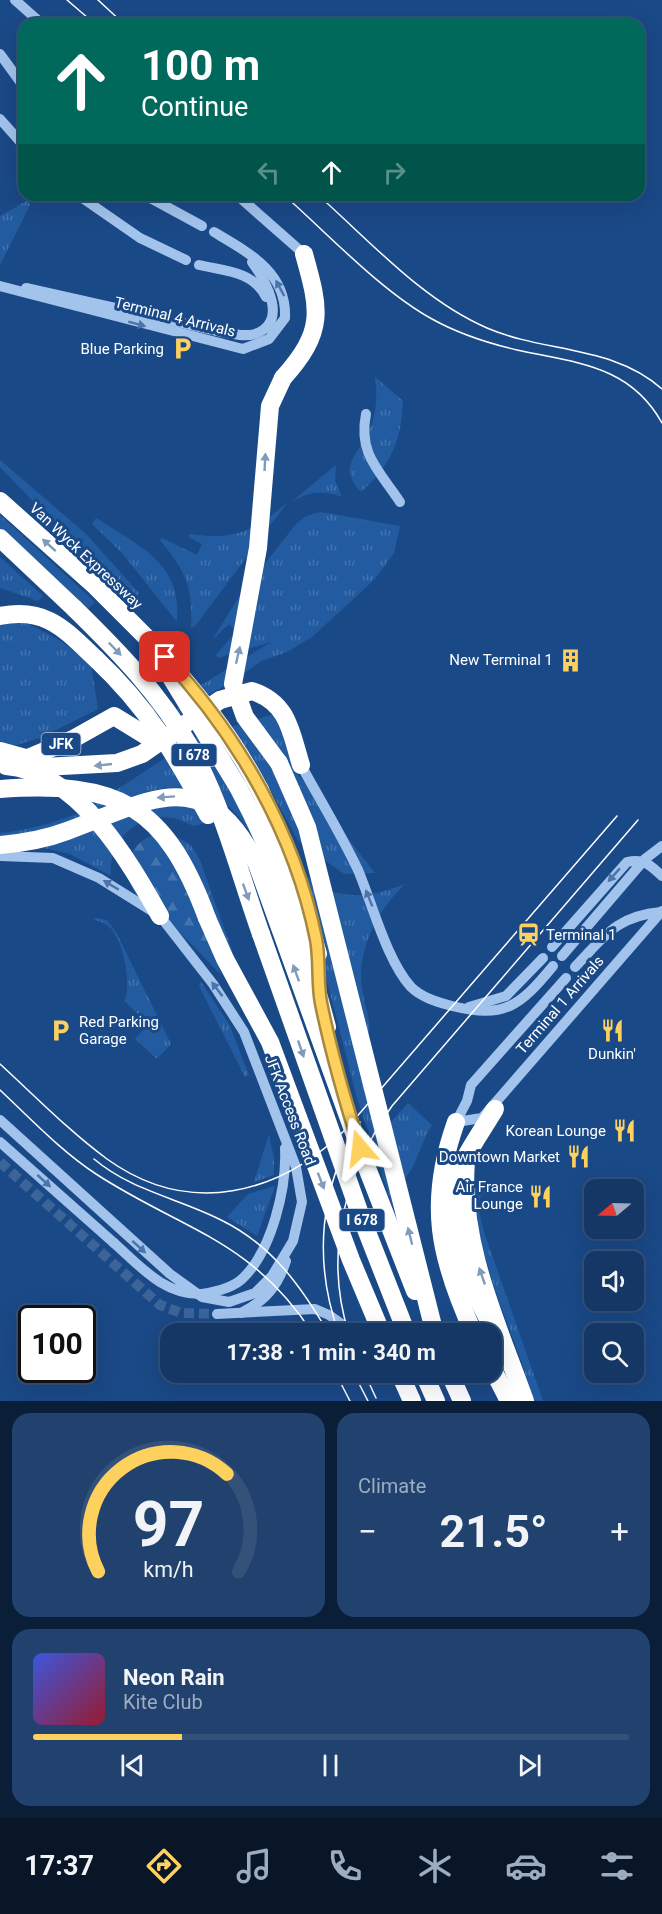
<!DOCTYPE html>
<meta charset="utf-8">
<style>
body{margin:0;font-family:Roboto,sans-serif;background:#21426e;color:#f1f3f6;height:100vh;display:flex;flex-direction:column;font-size:22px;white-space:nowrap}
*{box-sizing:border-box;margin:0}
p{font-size:20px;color:#9dacbf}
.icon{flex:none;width:33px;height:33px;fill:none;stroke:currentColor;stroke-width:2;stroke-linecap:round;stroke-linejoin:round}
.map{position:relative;height:1401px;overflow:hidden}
.details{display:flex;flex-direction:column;gap:12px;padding:12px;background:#0b1e38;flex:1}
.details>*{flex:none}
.top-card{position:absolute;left:18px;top:18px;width:627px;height:183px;border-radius:18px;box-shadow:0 6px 24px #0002,0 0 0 2px #335179;background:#00695c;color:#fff;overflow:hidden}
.needle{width:39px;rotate:251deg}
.controls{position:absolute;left:584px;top:1179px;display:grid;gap:12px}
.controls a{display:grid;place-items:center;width:60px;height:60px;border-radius:12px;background:#143765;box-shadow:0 6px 24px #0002,0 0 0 2px #335179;font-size:30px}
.speed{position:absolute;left:18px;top:1305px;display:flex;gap:12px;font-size:30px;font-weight:700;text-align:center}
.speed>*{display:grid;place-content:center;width:78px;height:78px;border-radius:50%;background:#143765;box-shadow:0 6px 24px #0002,0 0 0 2px #335179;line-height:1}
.speed .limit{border:3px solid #111;border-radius:9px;background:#fff;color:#111}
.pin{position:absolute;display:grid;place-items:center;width:51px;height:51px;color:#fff;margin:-26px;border-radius:12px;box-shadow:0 3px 9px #0006}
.me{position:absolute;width:66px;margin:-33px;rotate:343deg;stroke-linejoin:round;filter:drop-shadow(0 0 4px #0008)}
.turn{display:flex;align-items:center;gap:21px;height:126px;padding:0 24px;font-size:27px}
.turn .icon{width:78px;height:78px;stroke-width:2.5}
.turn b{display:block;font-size:42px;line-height:51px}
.lanes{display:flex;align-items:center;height:57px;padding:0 24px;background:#0003;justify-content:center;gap:30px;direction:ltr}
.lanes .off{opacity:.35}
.big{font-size:45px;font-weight:700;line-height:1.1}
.details .card{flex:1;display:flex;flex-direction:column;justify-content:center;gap:9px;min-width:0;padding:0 21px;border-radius:18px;background:#21426e}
.details .dial{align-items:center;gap:0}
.dial svg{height:156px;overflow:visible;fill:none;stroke:#335179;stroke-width:7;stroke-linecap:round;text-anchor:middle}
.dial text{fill:#f1f3f6;stroke:none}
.song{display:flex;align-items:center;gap:18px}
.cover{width:72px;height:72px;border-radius:9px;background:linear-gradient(135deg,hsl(230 70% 55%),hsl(350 70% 35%))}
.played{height:6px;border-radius:3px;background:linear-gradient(90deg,#fed15f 25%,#335179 25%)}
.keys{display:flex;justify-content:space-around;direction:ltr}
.heat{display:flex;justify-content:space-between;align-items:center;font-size:33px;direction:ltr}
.details .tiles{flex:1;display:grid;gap:12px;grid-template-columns:1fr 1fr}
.card:last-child{grid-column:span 2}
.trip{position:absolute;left:160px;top:1323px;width:342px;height:60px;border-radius:18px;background:#143765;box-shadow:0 6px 24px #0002,0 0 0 2px #335179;font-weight:700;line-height:60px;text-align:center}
.tabs{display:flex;height:96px;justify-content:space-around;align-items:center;background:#081628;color:#9dacbf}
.tabs .icon{width:42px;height:42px}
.tabs .current{color:#fed15f}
.tabs b{font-size:27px;color:#f1f3f6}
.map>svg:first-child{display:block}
.grass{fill:url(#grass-tufts)}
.forest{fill:url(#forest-firs)}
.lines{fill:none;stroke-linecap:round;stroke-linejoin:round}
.minor-tunnel{stroke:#3c6499;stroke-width:10;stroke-dasharray:10 5;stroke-linecap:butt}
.minor{stroke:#a2c3ec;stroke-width:10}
.highway{stroke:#fff;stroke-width:18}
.tram{stroke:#fff;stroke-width:1.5}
.minor-bridge{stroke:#a2c3ec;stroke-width:10}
.highway-bridge{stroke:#fff;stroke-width:18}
.oneway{fill:#4a74aa}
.oneway2{fill:#819bbd}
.route-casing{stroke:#a5883e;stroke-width:15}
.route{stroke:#fed15f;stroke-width:10}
.labels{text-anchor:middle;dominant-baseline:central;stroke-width:6;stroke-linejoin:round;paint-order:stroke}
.shield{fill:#1a4987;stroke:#bac8db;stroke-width:1.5}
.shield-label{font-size:14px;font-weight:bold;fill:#fff}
.street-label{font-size:15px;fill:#fff;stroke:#1a4987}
.poi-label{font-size:15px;fill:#fff;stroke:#1a4987;text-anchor:end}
</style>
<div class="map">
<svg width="662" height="1401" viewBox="0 0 662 1401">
<defs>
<pattern id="grass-tufts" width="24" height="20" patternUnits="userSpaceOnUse" patternTransform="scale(1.5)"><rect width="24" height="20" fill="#235ba0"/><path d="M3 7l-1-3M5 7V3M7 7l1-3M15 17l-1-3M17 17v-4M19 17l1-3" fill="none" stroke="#4474ae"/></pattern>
<pattern id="forest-firs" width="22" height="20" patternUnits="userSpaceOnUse" patternTransform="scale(1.5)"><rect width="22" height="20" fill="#235ba0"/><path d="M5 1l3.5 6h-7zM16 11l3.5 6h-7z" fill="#4474ae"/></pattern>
</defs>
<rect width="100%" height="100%" fill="#1a4987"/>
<g class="grass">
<polygon points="28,200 30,205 0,265 0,216"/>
<path d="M 375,377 L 403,401 C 402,439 390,467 361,492 C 335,463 363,452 372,424 C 377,408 377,393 375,377 Z"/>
<polygon points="0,460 86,534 139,593 131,603 0,467"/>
<path d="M 336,465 L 335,480 L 342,497 C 323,490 308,492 291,502 Z"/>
<path d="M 287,503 L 196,625 L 191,628 C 193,586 186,572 160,540 L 162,538 L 197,555 L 202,544 L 188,537 L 190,534 C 234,541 254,530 287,503 Z"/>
<polygon points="321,512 400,526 394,553 375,579 312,637 287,652 261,661 231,683 194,701 167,727 163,723 198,687 271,642 218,658 216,655 236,632 229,624 212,640 239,597 296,524 306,516"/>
<polygon points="0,515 95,602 87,610 0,529"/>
<path d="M 96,518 C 139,546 183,563 177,622 L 122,553 L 92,524 Z"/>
<polygon points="0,557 43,596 38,601 0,588"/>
<path d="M 0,615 C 35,624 63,640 91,664 L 98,709 L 40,738 L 0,750 Z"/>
<path d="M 277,713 L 297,773 L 375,873 L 344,874 L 298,841 L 262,774 L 245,783 L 261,849 C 250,833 237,810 220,800 C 161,769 122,805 67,823 C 46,830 23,834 0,837 L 0,833 C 30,830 58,822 86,810 L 197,737 Z"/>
<polygon points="152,805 195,806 203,824 194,826 174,818 158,817 145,807"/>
<path d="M 131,814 L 142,822 C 120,832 109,852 111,876 L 70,854 L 44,848 Z"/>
<polygon points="177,837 190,844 199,858 241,975 236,977 200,876"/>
<path d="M 298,868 C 329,902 364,900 405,884 C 378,910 356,950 362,989 C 364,1004 371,1019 369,1034 L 355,1038 L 394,1204 L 392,1205 L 357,1098 Z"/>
<path d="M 96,918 L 107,920 L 116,932 L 171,1044 L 157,1059 L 135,1039 L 149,1024 L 124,1001 C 132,986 124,945 113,931 C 108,924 101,922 93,919 Z"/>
<polygon points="201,982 229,1024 249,1075 245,1077 199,986"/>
<path d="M 408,1103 L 432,1125 C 421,1142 417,1164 405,1179 L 390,1123 Z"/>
<polygon points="269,1134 274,1158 274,1175 254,1182"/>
<path d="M 472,1181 L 489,1184 L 491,1188 L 480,1197 L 479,1211 L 484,1232 L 543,1401 L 534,1401 C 513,1328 475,1258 472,1181 Z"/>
<polygon points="275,1186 257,1236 227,1217 248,1194"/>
</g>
<path class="forest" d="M 156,834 L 164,842 L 213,950 L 221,975 C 208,961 196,948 182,935 C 159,913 118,896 130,858 C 134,845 144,838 156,834 Z"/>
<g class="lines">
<polyline class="minor-tunnel" points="0,1162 160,1305 181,1313 217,1314"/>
<g class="minor">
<polyline points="15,0 42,24"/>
<polyline points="0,54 24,87"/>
<polyline points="0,119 24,146"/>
<polyline points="78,195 140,238 186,260"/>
<polyline points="145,195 202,226"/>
<polyline points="237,195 304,254"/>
<path d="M 199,265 C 225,271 253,271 266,297"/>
<path d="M 0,286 L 243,349 L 269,339 L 285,318 C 287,272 249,253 214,232"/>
<path d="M 26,288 L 222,332 C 232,334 245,337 255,334 C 290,322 265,280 252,262"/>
<path d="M 366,414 C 358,454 379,470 400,502"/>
<path d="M 301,765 C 320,800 341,834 358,870 C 372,903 387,961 411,987 C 422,998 438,1002 452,1006 C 505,1019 520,1006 553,966"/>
<polyline points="0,856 53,858 99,878 160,916 213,984 244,1032 296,1167 302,1202 293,1241 272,1276 255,1293 229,1302 202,1297 170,1274 0,1120"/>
<polyline points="562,956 645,859 662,846"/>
<path d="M 575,967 C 604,937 616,916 661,912"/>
<polyline points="566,978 471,1085 467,1101 456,1122 482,1118 662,911"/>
<polyline points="469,1007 506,996 543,958"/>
<polyline points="0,1142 114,1243"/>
<path d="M 202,1294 C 215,1292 232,1288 242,1279 C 272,1251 287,1187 285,1148"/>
<path d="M 241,1313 C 265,1301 278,1286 286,1261"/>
<polyline points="217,1314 315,1309 329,1315 356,1334"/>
</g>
<g class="highway">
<path d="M 283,378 C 325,331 320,311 304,254"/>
<polyline points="0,501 93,584 150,641"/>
<polyline points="0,538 74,608"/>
<path d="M 0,616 C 47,607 65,630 96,659"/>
<polyline points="0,751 29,759"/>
<polyline points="16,763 73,739 114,716 158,743"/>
<polyline points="279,763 307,827 435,1334"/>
<path d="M 6,766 C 78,772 128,859 160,916"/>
<path d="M 25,768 L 117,763 L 142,754 L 220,700 L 252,691 C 289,703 291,733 301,765"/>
<path d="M 238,787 C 279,864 305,943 327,1027"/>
<polyline points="260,790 291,860 318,954"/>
<path d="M 0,845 C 23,843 46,839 67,831 C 152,800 204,761 257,864 L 366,1166"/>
<polyline points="207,918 225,959 270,1042 351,1260 382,1334"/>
<polyline points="261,934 360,1214 407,1334"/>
<path d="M 456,1122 C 427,1203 439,1257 474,1334"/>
<polyline points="362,1155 415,1291"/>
<path d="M 466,1161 C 459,1243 498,1325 525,1401"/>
<polyline points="458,1251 468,1280 488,1319"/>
<polyline points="492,1368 509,1401"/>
<polyline points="399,1372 412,1401"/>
<polyline points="423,1372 436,1401"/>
<polyline points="449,1372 462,1401"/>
</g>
<g class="tram">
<polyline points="67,0 95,24"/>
<polyline points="98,0 124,24"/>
<path d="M 284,195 C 328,234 381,291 432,319 C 459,334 487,343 517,350 C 576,363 630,365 662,423"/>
<path d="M 318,195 C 370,241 422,300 487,328 C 545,353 613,345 662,389"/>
<path d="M 0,1064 C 35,1096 69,1131 107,1159 C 189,1218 280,1195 347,1128 L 617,816"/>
<path d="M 0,1090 C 31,1119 61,1151 96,1174 C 182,1230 252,1239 313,1334"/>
<path d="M 94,1159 C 132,1191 178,1198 221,1220 C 272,1245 301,1286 329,1334"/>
<path d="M 339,1334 C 313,1262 319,1186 360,1122"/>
<path d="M 349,1334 C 323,1254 345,1172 392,1106 L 638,820"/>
<polyline points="335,1372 350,1401"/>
<polyline points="353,1372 368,1401"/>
<polyline points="364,1372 376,1398"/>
</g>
<g class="minor-bridge">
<path d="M 552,947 L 627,862 C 644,858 650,865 662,876"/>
<path d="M 114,1243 C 141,1267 164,1295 202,1294"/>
</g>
<g class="highway-bridge">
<path d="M 74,608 C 118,651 159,693 190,747 C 222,804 239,872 261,934"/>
<path d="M 150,641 C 193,688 231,734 260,790"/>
<path d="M 96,659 C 148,708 175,754 208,815"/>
<polyline points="169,674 238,787"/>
<polyline points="279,763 245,717 233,684 258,548 270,406 283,378"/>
<path d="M 0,789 C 118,781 165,804 207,918"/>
<path d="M 458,1251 C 442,1181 461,1165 495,1109"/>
</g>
</g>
<defs><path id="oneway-solid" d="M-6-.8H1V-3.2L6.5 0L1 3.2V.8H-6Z" transform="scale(1.5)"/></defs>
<g class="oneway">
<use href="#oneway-solid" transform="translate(280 288) rotate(-118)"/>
<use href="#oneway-solid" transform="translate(137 324) rotate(15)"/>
<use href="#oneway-solid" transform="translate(614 875) rotate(131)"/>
<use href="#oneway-solid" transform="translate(111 885) rotate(-149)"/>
<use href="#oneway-solid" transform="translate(369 898) rotate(-112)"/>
<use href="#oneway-solid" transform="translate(217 989) rotate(-127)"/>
<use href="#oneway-solid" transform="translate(44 1181) rotate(42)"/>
<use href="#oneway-solid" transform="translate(139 1247) rotate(42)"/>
</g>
<g class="oneway2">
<use href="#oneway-solid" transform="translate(265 462) rotate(-87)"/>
<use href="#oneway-solid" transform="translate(49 545) rotate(-138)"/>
<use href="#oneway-solid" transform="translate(115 649) rotate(46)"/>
<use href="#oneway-solid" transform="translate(238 655) rotate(-77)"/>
<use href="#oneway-solid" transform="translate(103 765) rotate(174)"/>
<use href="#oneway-solid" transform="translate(166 797) rotate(176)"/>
<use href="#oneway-solid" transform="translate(246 892) rotate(70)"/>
<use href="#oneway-solid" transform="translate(296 973) rotate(-110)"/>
<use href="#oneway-solid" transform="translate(301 1049) rotate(71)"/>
<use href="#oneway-solid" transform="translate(321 1181) rotate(69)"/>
<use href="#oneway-solid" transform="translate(410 1236) rotate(-104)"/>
<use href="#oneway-solid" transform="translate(482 1276) rotate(-109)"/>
</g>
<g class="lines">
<defs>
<path id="route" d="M 165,657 C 238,735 295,834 316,939 C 320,960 317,982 321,1003 C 331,1052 345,1101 360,1148"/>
</defs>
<use href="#route" class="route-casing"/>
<use href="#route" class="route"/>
</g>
<defs>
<symbol id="parking-bare" viewBox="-9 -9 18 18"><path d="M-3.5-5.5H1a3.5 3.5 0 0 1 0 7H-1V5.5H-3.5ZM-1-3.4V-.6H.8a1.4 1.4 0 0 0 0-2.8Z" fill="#fed15f" stroke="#1a4987" stroke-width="2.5" paint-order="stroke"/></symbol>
<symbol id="building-bare" viewBox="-9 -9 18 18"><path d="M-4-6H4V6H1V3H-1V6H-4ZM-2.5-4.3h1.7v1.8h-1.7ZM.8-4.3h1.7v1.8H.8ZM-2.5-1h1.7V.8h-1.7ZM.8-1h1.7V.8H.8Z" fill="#fed15f" stroke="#1a4987" stroke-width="2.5" paint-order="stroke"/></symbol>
<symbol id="station-bare" viewBox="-9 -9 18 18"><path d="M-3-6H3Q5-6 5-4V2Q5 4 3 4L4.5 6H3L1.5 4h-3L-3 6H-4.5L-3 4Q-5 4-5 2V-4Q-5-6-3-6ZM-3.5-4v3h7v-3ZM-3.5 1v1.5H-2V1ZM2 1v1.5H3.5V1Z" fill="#fed15f" stroke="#1a4987" stroke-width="2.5" paint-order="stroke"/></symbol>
<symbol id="restaurant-bare" viewBox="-9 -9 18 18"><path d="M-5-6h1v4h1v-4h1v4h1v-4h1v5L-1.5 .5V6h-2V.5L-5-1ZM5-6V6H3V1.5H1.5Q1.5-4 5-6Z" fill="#fed15f" stroke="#1a4987" stroke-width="2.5" paint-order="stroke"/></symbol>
</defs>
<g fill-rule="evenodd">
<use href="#parking-bare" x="166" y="332" width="33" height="33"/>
<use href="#building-bare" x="554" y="644" width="33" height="33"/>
<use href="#station-bare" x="512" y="918" width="33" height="33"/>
<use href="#restaurant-bare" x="596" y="1014" width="33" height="33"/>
<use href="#parking-bare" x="44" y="1014" width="33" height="33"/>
<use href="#restaurant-bare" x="608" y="1114" width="33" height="33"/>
<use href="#restaurant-bare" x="562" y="1140" width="33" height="33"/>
<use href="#restaurant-bare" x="524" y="1180" width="33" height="33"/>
</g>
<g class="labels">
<g class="shield">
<rect x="41.5" y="733" width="39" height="22" rx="4.5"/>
<rect x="171.5" y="744" width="45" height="22" rx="4.5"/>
<rect x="339.5" y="1209" width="45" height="22" rx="4.5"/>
</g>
<g class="shield-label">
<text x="61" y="744">JFK</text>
<text x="194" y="755">I 678</text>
<text x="362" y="1220">I 678</text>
</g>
<g class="street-label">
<text transform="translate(175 317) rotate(14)">Terminal 4 Arrivals</text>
<text transform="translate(86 556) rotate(43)">Van Wyck Expressway</text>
<text transform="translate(560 1005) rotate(-49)">Terminal 1 Arrivals</text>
<text transform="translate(290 1110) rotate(69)">JFK Access Road</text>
</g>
<g class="poi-label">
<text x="164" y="349">Blue Parking</text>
<text x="553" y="660">New Terminal 1</text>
<text x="546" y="935" text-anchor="start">Terminal 1</text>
<text x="79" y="1022" text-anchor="start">Red Parking<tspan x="79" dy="17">Garage</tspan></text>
<text x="612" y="1054" text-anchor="middle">Dunkin'</text>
<text x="606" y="1131">Korean Lounge</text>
<text x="560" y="1157">Downtown Market</text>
<text x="523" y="1187">Air France<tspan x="523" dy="17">Lounge</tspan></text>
</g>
</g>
</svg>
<div class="controls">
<a><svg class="needle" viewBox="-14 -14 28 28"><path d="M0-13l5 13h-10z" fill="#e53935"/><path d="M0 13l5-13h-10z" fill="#9dacbf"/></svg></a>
<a><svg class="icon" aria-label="sound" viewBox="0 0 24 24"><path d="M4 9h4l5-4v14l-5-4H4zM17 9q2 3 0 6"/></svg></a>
<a><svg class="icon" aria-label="search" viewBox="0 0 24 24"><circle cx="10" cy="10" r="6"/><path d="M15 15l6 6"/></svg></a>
</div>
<div class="speed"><div class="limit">100</div></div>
<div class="pin" style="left:165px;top:657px;background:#d93025"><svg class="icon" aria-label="arrive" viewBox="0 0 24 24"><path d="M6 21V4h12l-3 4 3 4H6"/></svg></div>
<svg class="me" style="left:360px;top:1148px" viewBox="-20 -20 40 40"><path d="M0-17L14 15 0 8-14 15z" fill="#fed15f" stroke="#fff" stroke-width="4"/></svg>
<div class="trip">17:38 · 1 min · 340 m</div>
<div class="top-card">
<div class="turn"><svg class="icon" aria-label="ahead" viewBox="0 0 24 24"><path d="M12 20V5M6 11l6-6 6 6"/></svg><div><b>100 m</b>Continue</div></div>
<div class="lanes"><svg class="icon off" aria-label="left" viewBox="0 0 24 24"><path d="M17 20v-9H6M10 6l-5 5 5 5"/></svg><svg class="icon" aria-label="ahead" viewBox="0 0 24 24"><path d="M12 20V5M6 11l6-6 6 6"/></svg><svg class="icon off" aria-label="right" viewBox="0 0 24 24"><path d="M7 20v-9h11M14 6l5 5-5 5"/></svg></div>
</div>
</div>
<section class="details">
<div class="tiles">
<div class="card dial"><svg viewBox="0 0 100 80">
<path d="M14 69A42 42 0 1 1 86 69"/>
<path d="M14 69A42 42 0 0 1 80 19" stroke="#fed15f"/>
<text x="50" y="56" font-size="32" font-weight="700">97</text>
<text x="50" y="72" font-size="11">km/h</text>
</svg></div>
<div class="card"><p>Climate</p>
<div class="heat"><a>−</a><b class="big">21.5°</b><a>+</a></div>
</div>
<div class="card">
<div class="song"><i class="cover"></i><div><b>Neon Rain</b><p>Kite Club</p></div></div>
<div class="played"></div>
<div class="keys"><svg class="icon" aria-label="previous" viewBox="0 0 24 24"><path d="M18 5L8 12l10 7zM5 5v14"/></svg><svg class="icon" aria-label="pause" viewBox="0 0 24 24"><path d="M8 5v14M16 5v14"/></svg><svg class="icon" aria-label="next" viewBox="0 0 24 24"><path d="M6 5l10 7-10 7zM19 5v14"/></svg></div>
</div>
</div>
</section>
<nav class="tabs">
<b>17:37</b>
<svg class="icon current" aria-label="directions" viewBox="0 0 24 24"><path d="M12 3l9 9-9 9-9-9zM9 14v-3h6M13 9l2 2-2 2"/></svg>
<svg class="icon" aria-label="music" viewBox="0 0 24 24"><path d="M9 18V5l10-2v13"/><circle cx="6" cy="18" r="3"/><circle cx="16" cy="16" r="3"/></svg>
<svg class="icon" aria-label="phone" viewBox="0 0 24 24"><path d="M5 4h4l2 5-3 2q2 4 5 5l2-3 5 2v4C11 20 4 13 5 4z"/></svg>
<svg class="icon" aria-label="climate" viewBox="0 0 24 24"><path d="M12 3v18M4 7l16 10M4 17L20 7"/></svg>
<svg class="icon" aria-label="car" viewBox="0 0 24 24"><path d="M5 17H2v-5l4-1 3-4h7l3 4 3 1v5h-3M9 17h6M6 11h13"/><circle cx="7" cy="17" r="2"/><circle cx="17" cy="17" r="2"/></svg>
<svg class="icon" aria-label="filters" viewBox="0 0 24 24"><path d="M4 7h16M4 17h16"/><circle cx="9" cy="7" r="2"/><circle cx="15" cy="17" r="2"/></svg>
</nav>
